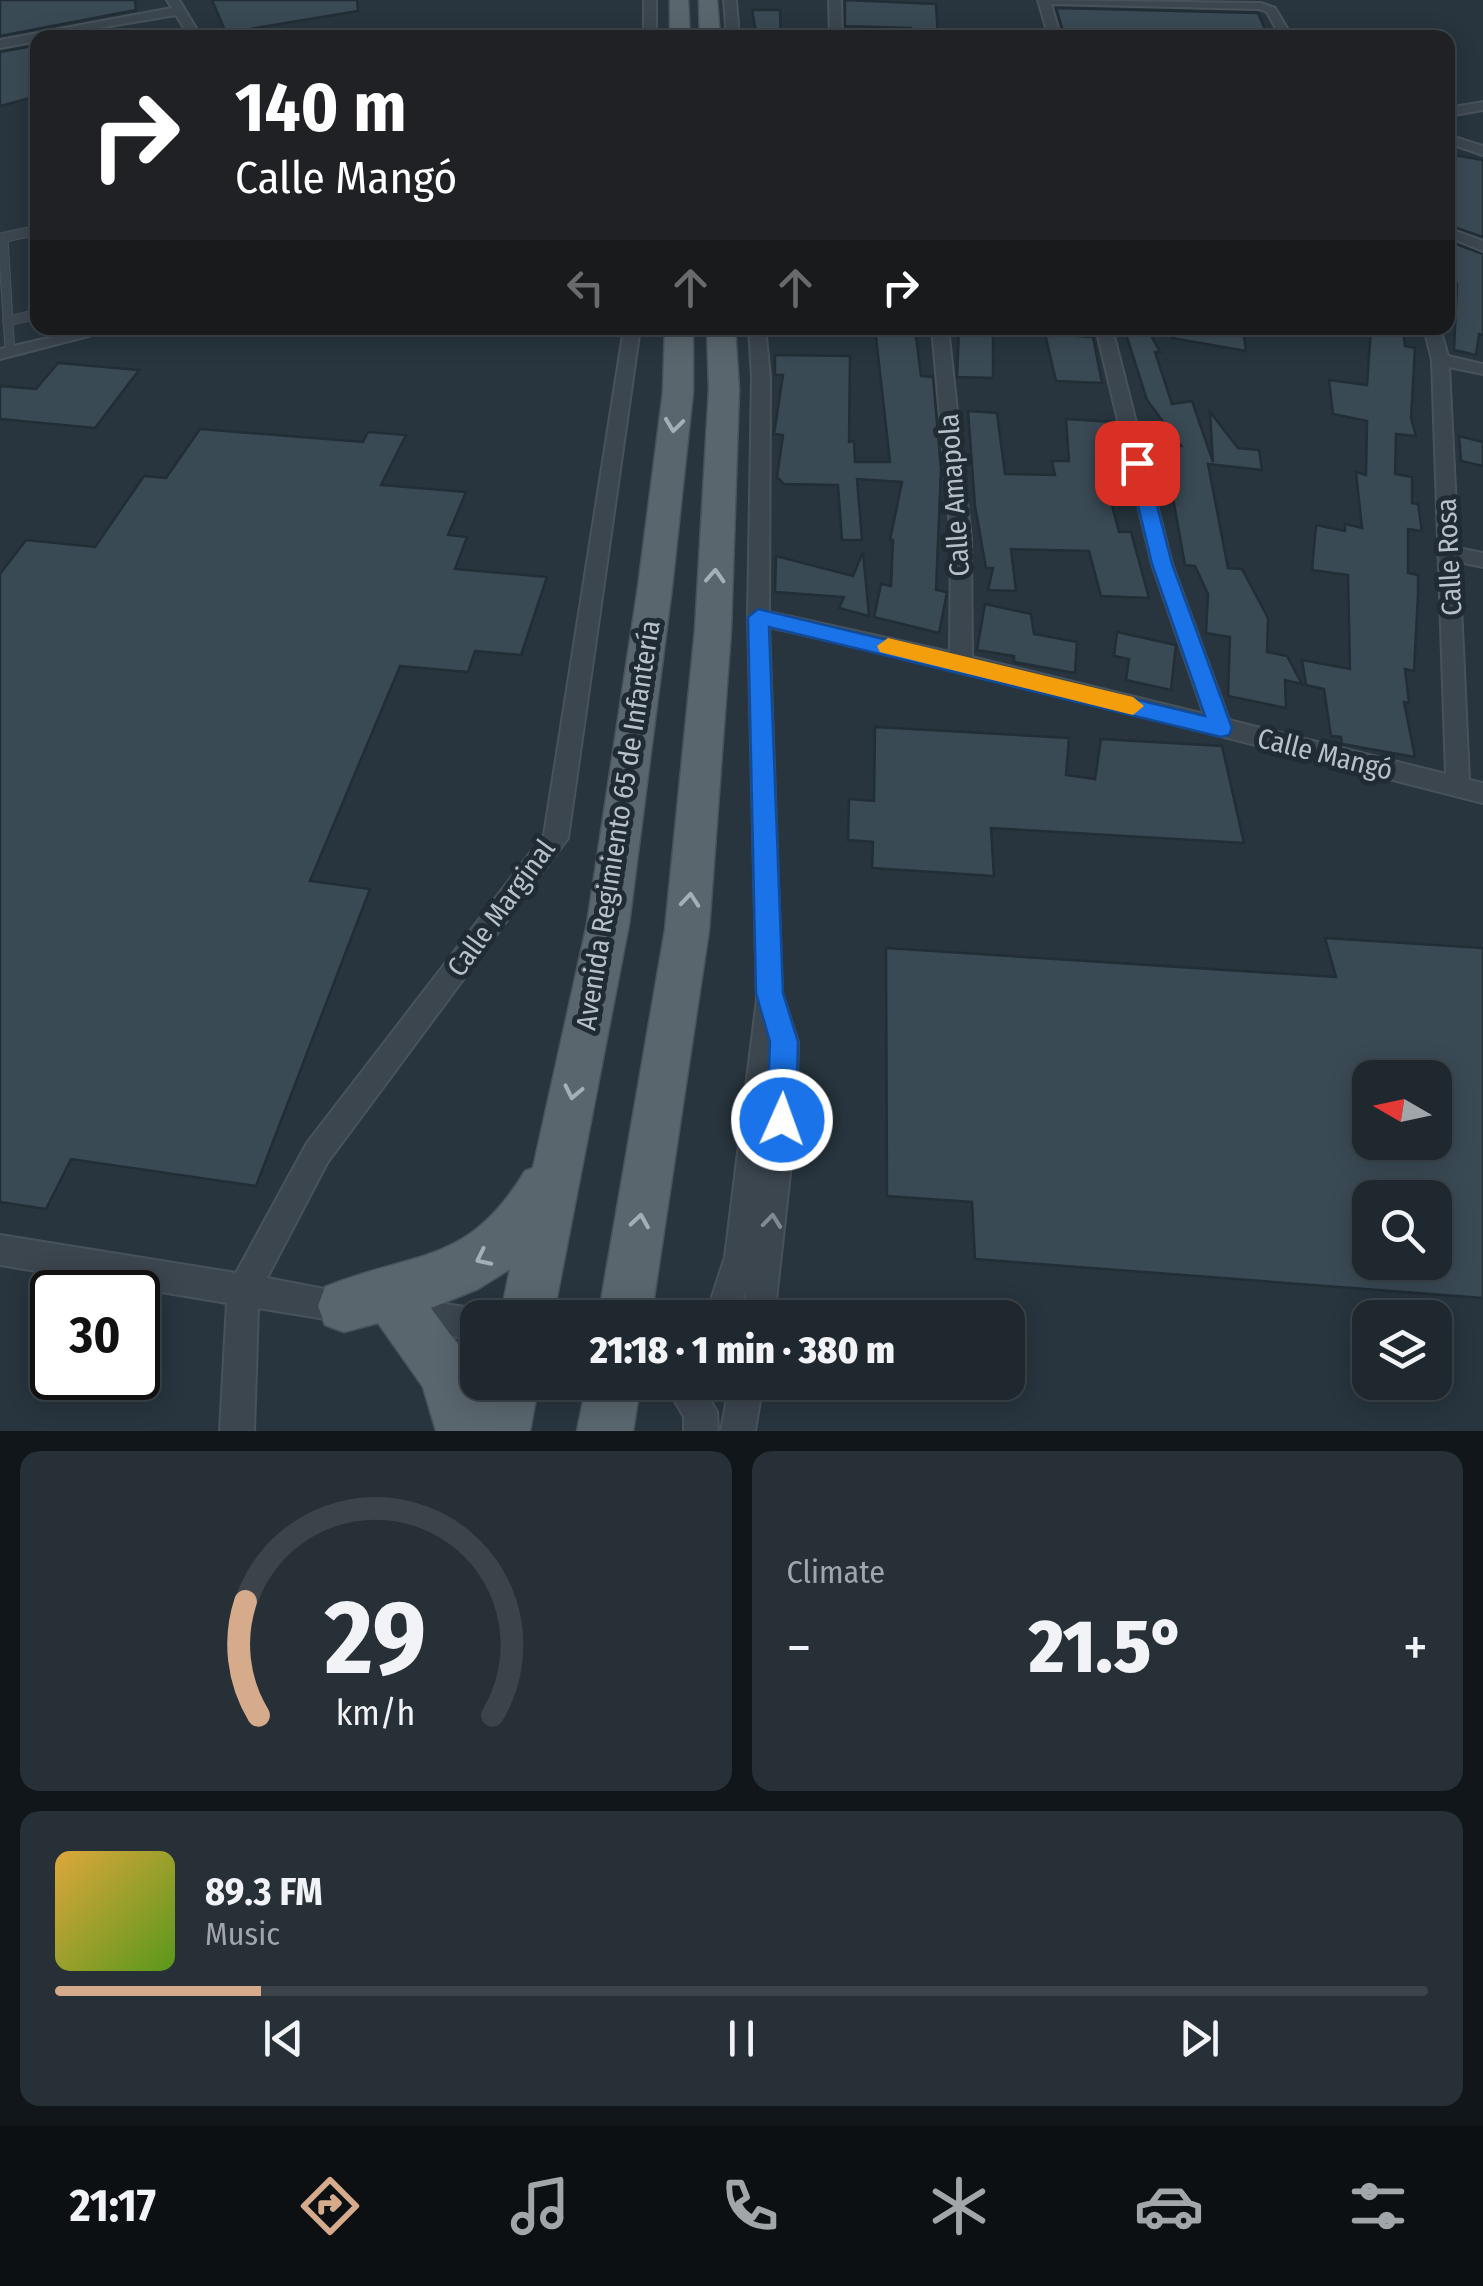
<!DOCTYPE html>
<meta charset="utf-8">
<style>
body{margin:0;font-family:"Fira Sans Condensed",sans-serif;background:#263036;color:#f1f3f6;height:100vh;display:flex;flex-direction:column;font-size:38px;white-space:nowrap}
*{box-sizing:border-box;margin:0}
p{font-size:32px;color:#a1a6aa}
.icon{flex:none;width:55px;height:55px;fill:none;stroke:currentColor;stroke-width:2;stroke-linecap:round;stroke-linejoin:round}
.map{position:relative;height:1431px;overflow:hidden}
.drawer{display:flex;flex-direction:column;gap:20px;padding:20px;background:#101619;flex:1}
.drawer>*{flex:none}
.top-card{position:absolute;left:30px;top:30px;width:1425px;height:305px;border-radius:20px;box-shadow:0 5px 25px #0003,0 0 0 2px #3c444a;background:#202124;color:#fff;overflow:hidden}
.needle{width:65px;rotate:279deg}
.controls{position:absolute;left:1352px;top:1060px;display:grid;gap:20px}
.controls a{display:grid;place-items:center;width:100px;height:100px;border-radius:20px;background:#1e282e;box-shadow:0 5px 25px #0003,0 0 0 2px #3c444a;font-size:50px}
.speed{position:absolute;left:30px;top:1270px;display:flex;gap:20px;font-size:50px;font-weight:700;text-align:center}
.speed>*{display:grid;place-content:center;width:130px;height:130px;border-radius:50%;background:#1e282e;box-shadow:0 5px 25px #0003,0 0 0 2px #3c444a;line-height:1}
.speed .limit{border:5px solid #111;border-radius:15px;background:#fff;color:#111}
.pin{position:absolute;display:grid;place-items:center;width:85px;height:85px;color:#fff;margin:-42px;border-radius:20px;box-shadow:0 5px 15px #0006}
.me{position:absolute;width:110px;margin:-55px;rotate:2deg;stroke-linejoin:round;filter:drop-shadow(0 0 8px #0008)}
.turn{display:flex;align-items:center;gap:35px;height:210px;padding:0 40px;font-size:45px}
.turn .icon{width:130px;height:130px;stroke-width:2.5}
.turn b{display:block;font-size:70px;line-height:85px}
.lanes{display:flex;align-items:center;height:95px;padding:0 40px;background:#0003;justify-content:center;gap:50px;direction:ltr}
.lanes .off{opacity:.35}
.big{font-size:75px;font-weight:800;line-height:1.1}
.drawer .tile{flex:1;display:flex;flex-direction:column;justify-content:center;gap:15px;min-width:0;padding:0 35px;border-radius:20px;background:#263036}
.drawer .dial{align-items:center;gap:0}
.dial svg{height:260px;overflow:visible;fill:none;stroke:#3c444a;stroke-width:7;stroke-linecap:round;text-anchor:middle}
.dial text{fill:#f1f3f6;stroke:none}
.song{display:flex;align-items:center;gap:30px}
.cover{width:120px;height:120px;border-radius:15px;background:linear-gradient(135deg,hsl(40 70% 55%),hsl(90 70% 35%))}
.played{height:10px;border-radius:5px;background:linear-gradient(90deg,#d6ab8b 15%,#3c444a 15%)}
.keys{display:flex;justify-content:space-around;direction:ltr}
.heat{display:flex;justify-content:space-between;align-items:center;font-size:55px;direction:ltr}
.drawer .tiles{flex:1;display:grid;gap:20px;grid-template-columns:1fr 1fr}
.tile:last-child{grid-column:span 2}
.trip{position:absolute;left:460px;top:1300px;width:565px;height:100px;border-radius:20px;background:#1e282e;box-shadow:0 5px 25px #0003,0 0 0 2px #3c444a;font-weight:800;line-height:100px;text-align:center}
.dock{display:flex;height:160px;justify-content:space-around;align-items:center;background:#0c1012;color:#a1a6aa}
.dock .icon{width:70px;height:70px}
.dock .current{color:#d6ab8b}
.dock b{font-size:45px;color:#f1f3f6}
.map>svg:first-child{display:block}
.building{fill:#3a4a54;stroke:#222d36;stroke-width:2.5;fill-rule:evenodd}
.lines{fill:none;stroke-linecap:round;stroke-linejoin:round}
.service-casing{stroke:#48525b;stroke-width:11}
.minor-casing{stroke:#48525b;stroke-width:4}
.primary-casing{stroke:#48525b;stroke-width:3}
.service{stroke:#3c464f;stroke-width:9}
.minor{fill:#3c464f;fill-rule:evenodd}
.primary{fill:#5a666e;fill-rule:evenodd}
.oneway{stroke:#a5afb7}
.oneway2{stroke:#808a92}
.route{fill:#1a73e8;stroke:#114b97;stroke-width:2.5}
.slow{fill:#f59e0b}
.labels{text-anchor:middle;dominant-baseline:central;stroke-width:10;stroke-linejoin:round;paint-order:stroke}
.street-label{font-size:28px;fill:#b8c1c9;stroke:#202b34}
</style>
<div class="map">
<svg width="1483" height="1431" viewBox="0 0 1483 1431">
<rect width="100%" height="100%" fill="#28353e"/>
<g class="building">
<polygon points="0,0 135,0 136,10 0,36"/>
<polygon points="212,0 357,0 358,11 226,33"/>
<polygon points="845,0 936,4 938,38 911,38 911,28 845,26"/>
<polygon points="1056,8 1258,13 1269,38 1137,38 1135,33 1065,38"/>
<polygon points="752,10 780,10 781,38 757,38"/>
<polygon points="38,45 38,96 0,106 0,52"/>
<polygon points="1448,154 1483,160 1483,237 1448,225"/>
<polygon points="1448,241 1483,254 1483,335 1479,334 1476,355 1454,350 1457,284 1448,269"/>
<polygon points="875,328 915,328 921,376 933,377 941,469 936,590 947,592 939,633 874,617 881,584 891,586 893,540 890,540 902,482 857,479 862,540 842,540 838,485 784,484 777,477 783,435 774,434 783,375 775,375 775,355 850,356 849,442 854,441 855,462 890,462"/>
<polygon points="959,328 993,328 993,378 957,377"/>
<polygon points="1124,328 1147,328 1160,352 1155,352 1172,404 1192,401 1213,462 1210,412 1238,448 1259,450 1262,470 1208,464 1228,568 1242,569 1268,618 1267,652 1287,656 1302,684 1285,680 1286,708 1228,696 1230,637 1206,633 1208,594 1195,566 1185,565 1168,470 1157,470 1151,445 1181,446 1147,400"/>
<polygon points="1173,328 1243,328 1246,351 1172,338"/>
<polygon points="1371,328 1403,328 1405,346 1415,348 1411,418 1416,436 1396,434 1395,474 1412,477 1412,503 1418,504 1422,531 1408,529 1408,573 1418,575 1418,595 1414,671 1405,669 1409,703 1404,702 1415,757 1342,744 1341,737 1331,736 1324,689 1306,685 1302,660 1350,669 1348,575 1312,570 1316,525 1345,531 1345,524 1362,528 1356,472 1366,475 1367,421 1333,414 1329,380 1367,385"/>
<polygon points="1045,334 1093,337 1102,383 1056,381"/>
<polygon points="58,363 139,370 95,428 0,419 0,386 36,389"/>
<polygon points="968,411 997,413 1005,474 1055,475 1052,461 1069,461 1066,419 1114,422 1118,446 1096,444 1119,532 1131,532 1149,598 1101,596 1089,551 1011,549 1016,591 988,590 993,568 986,568 975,506"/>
<polygon points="200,429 363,442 368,432 406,435 381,485 466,492 448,535 467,537 455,569 547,577 521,655 475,651 468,672 400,666 310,881 370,889 256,1186 71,1159 46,1209 0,1202 0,574 26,540 95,547 144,476 166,478"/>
<polygon points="1459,436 1483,442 1483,466 1461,461"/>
<polygon points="863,552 869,616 839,608 844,597 775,592 776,556 853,576"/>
<polygon points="985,604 1031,614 1034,634 1077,642 1075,673 1014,662 1014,656 977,650"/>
<polygon points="1117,632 1176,645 1171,690 1126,680 1129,659 1114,656"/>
<polygon points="875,727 1069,738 1066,775 1095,779 1101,739 1222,746 1244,843 991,828 994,876 872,868 873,842 848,840 849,799 874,801"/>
<path d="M 1325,938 L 1483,948 L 1483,1298 L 975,1259 L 972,1202 L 887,1196 L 886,948 L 1336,977 ZM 1370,1078 L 1435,1078 L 1435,1142 L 1370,1142 ZM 1370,1198 L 1435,1198 L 1435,1262 L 1370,1262 Z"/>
</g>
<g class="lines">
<defs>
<g id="service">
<polyline points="0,238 38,230"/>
<polyline points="3,238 8,321"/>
<polyline points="10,351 8,321 38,314"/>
</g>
<g id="minor">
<polygon points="167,0 179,0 202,38 190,38 176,15 38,38 38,41 0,48 0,40 172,8"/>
<rect x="644" y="0" width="12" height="38"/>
<polygon points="724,0 736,0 739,38 727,38"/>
<polygon points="829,0 841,0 842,38 830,38"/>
<polygon points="1038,0 1261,3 1275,8 1293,38 1281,38 1267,12 1259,9 1051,4 1061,38 1049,38"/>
<polygon points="1483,102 1483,110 1448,116 1448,108"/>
<polygon points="1448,135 1483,146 1483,155 1448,143"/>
<polygon points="1448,228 1483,241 1483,251 1448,237"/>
<polygon points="92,328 119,328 0,359 0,349"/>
<polygon points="624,328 640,328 568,838 327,1163 267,1278 361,1296 366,1307 361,1318 350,1323 258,1308 254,1431 220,1431 227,1303 0,1265 0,1235 236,1273 307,1143 544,835"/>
<polygon points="749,328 765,328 770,377 769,612 950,652 951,539 932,328 948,328 971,539 972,657 1204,714 1152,564 1096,328 1112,328 1172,564 1229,720 1446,774 1432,360 1424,328 1440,328 1448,356 1483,364 1483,374 1449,367 1458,548 1483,553 1483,567 1459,562 1469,780 1483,783 1483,803 961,670 769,627 782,993 798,1042 796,1120 774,1318 742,1318 746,1289 737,1318 705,1318 725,1257 757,999 748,617 752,377"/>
<polygon points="412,1299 478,1309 491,1318 478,1318 478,1341 401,1326 396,1315 401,1304"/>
<polygon points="664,1382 700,1382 717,1412 718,1431 684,1431 684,1417"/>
<polygon points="730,1382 763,1382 755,1431 721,1431"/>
</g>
<g id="primary">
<polygon points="670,0 688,0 690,38 670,38"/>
<polygon points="699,0 717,0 720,38 700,38"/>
<path d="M 665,328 L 693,328 L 693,392 L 672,587 L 629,924 L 553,1318 L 500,1318 L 510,1269 L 478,1289 L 431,1308 L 461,1349 L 482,1393 L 485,1382 L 539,1382 L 530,1431 L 436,1431 L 423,1387 L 378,1323 L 344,1332 L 325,1325 L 318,1306 L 325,1287 C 415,1250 467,1267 525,1171 L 533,1168 L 587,924 L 638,587 L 663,392 Z"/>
<polygon points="707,328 735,328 739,389 731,630 709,930 651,1318 598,1318 665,930 695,630 709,389"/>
<polygon points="587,1382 641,1382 633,1431 577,1431"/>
</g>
</defs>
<use href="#service" class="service-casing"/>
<use href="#minor" class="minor-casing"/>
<use href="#primary" class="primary-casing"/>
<use href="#service" class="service"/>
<use href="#minor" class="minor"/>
<use href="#primary" class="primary"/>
</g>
<defs><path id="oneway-chevron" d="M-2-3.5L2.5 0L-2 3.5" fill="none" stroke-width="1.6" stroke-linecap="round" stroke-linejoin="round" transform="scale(2.5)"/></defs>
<g class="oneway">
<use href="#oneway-chevron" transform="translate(674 425) rotate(97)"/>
<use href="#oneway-chevron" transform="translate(715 576) rotate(-87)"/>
<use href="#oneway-chevron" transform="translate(690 900) rotate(-85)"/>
<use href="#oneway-chevron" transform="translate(573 1092) rotate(102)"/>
<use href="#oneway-chevron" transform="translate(640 1221) rotate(-81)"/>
<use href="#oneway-chevron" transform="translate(483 1258) rotate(154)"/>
</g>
<use class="oneway2" href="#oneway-chevron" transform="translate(772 1221) rotate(-84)"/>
<polygon class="route" points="1137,457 1146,463 1172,564 1232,728 1229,735 1221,737 769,627 783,993 798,1042 796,1120 792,1130 782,1134 771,1130 767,1120 770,1042 756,993 748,617 758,609 1205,716 1152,564 1128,463"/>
<polygon class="slow" points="888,638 1133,697 1144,706 1133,715 880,652 877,646"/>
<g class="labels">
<g class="street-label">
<text transform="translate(954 495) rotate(-94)">Calle Amapola</text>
<text transform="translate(1449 557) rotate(-93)">Calle Rosa</text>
<text transform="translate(1325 754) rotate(14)">Calle Mangó</text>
<text transform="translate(618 825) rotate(-81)">Avenida Regimiento 65 de Infantería</text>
<text transform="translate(501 908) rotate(-54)">Calle Marginal</text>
</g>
</g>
</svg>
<div class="controls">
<a><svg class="needle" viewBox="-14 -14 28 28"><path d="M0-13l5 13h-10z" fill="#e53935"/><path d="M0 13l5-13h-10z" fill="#a1a6aa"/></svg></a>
<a><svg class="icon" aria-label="search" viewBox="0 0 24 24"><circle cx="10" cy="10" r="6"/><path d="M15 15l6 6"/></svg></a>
<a><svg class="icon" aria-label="layers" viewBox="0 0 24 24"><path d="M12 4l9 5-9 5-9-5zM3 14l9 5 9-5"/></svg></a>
</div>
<div class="speed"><div class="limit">30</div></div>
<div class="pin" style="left:1137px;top:463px;background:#d93025"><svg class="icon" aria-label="arrive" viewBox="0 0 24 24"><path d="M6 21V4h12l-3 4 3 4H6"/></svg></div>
<svg class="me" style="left:782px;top:1120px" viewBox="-20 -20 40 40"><circle r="17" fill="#1a73e8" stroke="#fff" stroke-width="3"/><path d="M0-11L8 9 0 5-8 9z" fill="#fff"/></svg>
<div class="trip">21:18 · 1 min · 380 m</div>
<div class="top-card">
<div class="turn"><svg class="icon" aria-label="right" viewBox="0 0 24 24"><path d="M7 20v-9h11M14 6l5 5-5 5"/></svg><div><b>140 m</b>Calle Mangó</div></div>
<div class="lanes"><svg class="icon off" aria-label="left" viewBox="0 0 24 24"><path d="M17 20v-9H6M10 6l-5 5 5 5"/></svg><svg class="icon off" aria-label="ahead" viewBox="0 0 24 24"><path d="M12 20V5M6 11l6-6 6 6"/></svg><svg class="icon off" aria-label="ahead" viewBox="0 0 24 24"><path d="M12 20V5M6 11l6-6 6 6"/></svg><svg class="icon" aria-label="right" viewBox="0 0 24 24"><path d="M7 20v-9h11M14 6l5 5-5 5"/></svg></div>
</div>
</div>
<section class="drawer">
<div class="tiles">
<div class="tile dial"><svg viewBox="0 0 100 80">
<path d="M14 69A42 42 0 1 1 86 69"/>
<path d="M14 69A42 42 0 0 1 10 34" stroke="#d6ab8b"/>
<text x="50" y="56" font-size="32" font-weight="700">29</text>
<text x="50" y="72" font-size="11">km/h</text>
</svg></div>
<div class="tile"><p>Climate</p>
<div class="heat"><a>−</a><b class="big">21.5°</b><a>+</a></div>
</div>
<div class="tile">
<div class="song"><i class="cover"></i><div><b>89.3 FM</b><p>Music</p></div></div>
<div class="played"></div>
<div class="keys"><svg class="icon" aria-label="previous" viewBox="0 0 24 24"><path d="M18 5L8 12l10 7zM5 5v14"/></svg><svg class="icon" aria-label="pause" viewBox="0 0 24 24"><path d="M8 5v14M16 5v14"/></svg><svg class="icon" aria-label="next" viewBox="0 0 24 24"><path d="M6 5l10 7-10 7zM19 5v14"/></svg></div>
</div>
</div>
</section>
<nav class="dock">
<b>21:17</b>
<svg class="icon current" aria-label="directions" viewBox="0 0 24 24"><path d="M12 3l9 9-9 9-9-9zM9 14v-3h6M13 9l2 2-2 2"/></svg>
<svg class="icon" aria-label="music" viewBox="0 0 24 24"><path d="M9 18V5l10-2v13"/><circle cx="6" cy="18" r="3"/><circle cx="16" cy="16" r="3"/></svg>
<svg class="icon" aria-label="phone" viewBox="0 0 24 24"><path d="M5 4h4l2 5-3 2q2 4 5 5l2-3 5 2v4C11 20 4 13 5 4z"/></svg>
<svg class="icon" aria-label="climate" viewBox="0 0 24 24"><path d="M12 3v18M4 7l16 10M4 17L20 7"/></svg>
<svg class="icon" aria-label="car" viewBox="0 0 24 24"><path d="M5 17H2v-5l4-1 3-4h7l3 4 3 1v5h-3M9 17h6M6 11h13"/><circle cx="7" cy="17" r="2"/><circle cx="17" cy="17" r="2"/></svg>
<svg class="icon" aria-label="filters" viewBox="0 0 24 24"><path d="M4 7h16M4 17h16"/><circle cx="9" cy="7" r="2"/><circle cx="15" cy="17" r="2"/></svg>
</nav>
